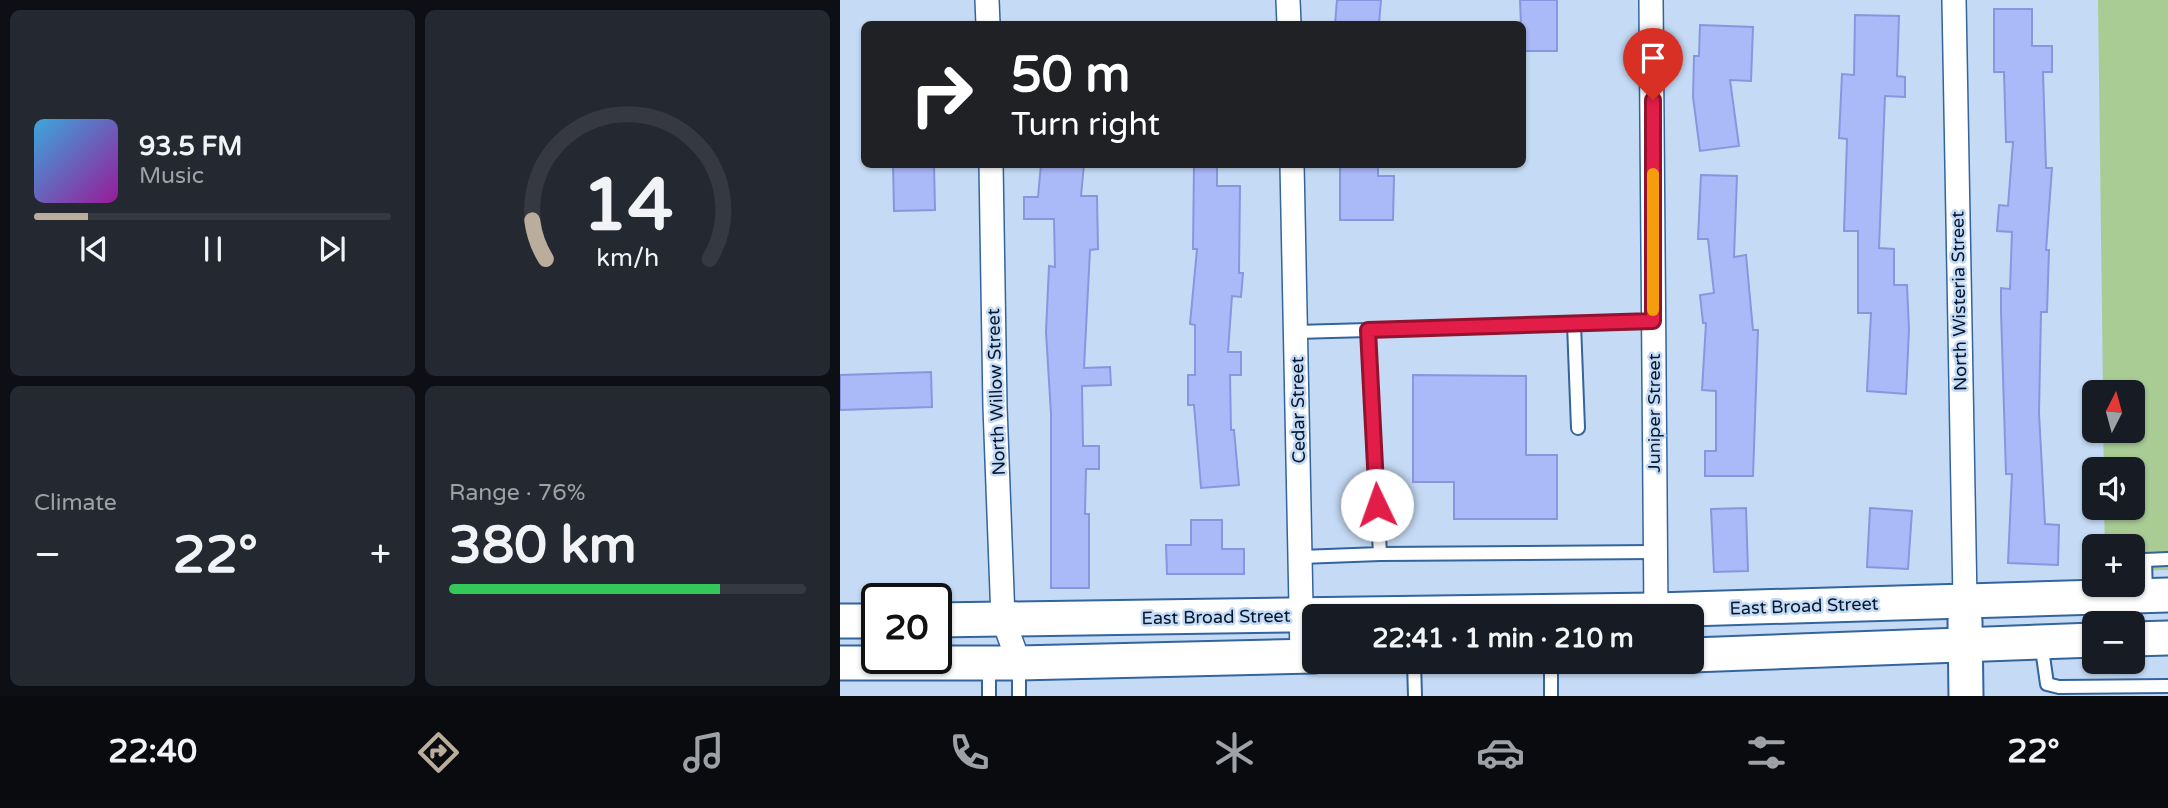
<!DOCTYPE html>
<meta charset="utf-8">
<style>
body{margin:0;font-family:"Varela Round",sans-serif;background:#242831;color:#f1f3f6;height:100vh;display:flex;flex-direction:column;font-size:26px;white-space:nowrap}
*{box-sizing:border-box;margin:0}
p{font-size:23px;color:#9ea1a6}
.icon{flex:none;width:38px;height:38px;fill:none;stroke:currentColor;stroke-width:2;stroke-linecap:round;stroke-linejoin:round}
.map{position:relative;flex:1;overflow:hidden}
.drawer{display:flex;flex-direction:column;gap:10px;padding:10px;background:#0d0f14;width:840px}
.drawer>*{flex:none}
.hud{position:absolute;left:21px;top:21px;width:665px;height:147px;border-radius:10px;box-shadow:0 2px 5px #0004;background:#202124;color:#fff;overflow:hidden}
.needle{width:46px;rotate:6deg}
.controls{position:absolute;left:1242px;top:380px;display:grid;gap:14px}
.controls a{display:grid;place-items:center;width:63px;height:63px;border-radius:10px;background:#171b24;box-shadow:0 2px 5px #0004;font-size:35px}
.speed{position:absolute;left:21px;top:583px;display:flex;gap:14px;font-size:35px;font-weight:700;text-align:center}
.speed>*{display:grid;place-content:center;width:91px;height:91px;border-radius:50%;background:#171b24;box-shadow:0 2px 5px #0004;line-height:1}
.speed .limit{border:4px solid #111;border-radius:10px;background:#fff;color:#111}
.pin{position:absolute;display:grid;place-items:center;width:60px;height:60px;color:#fff;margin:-72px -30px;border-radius:50% 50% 50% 0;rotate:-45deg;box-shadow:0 0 7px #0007}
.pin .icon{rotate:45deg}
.me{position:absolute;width:77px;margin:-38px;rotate:357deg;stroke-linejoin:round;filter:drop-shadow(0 0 5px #0008)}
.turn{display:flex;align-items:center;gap:24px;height:147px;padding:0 35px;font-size:32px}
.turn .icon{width:91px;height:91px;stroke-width:2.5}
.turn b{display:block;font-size:49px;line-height:60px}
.big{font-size:52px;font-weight:700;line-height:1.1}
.drawer .tile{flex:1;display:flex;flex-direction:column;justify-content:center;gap:10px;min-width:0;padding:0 24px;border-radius:10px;background:#242831}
.drawer .dial{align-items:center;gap:0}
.dial svg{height:182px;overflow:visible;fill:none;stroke:#363941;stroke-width:7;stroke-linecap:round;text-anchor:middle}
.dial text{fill:#f1f3f6;stroke:none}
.song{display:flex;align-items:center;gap:21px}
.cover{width:84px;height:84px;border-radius:10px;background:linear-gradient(135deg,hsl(200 70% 55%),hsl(300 70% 35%))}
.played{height:7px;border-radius:4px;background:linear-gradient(90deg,#baad9c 15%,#363941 15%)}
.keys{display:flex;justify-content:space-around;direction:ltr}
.heat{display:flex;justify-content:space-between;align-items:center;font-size:38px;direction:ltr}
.charge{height:10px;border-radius:5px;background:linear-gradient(90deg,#34c759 76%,#363941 0)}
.drawer .tiles{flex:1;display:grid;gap:10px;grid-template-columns:repeat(2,1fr)}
.trip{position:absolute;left:462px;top:604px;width:402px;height:70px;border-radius:10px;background:#171b24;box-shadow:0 2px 5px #0004;font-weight:700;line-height:70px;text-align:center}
.tab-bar{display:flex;height:112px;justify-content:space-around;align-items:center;background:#090b0e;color:#9ea1a6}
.tab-bar .icon{width:49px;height:49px}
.tab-bar .active{color:#baad9c}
.tab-bar b{font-size:32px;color:#f1f3f6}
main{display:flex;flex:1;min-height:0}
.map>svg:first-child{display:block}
.green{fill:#a9cc95}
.building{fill:#aab9f8;stroke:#8796df;stroke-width:2}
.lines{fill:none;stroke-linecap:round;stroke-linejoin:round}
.lane-casing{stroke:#33649e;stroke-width:16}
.street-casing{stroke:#33649e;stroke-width:26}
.secondary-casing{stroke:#33649e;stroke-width:37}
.lane{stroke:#fff;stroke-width:12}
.street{stroke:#fff;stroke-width:23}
.secondary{stroke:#fff;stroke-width:33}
.route-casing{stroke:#92132f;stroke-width:18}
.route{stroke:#e11d48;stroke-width:12}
.slow{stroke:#f59e0b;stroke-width:12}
.labels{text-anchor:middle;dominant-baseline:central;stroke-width:5;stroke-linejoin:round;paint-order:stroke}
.street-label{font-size:18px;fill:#051830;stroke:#c5dbf5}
</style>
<main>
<section class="drawer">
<div class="tiles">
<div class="tile">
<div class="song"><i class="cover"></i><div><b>93.5 FM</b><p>Music</p></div></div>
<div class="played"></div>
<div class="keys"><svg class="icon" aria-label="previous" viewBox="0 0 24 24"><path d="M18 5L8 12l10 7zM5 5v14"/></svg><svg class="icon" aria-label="pause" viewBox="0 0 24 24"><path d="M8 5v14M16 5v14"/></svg><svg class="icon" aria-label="next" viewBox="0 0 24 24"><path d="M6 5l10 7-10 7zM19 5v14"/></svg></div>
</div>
<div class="tile dial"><svg viewBox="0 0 100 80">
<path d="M14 69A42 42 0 1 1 86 69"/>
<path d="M14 69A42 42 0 0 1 8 52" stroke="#baad9c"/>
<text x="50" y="56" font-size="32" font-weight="700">14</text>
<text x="50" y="72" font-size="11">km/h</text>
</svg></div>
<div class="tile"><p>Climate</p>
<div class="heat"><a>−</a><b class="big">22°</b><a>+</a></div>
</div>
<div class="tile"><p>Range · 76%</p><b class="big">380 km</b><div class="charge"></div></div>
</div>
</section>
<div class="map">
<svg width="1328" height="696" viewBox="0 0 1328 696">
<rect width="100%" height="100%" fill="#c5dbf5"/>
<polygon class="green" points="1258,0 1328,0 1328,570 1293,571 1293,546 1265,546 1264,508 1293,508 1293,469 1264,469 1263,431 1293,430 1293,392 1263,392"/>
<g class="building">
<polygon points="497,0 541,0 539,24 495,24"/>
<polygon points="680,0 717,0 717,51 682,51"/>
<polygon points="1154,9 1192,9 1192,46 1212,46 1212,72 1203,72 1206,168 1212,168 1206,250 1209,250 1207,312 1201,312 1199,413 1205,524 1219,525 1218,565 1168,563 1172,474 1166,474 1161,311 1161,288 1170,289 1172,232 1157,231 1159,205 1168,206 1173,142 1166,142 1164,72 1154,72"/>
<polygon points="1015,15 1059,16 1057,76 1065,77 1065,97 1045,96 1039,248 1054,249 1054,285 1067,285 1069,330 1066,394 1027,391 1031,313 1018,313 1018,231 1004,231 1007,139 999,138 1002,74 1014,75"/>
<polygon points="860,25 913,27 911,81 890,80 899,146 860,151 853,97 854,56 859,56"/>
<polygon points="53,164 94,164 95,210 54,211"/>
<polygon points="201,164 244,164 241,196 257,196 258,249 250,250 244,368 270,367 271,385 242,386 243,446 259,446 259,469 246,469 245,514 249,514 249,588 211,588 211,414 206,332 209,266 215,267 214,219 184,219 184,197 198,197"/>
<polygon points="354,164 377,164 377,186 400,186 399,273 403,273 401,297 392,296 388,352 401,352 401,375 390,375 391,430 394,430 399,485 361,488 354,405 348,405 348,375 355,375 355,325 350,324 357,249 353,249"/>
<polygon points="500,164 538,164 538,176 554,176 553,220 500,220"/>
<polygon points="861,175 897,176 894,257 906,255 913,330 918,330 913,476 865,476 865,451 876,451 876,391 862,390 866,323 863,323 860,295 874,293 868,239 858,239"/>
<polygon points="91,372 92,407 0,410 0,375"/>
<polygon points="573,375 686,376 686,455 717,455 717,519 614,519 614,482 573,482"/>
<polygon points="906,508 908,571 874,572 871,509"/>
<polygon points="1030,508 1072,511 1068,569 1027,567"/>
<polygon points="351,520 382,520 382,549 404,549 404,574 327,574 326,545 351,545"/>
</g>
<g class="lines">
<defs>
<g id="lane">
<polyline points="734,324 738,428"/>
<polyline points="528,330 813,321"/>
<polyline points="456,332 528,330 540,554 461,557"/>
<polyline points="540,554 814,552"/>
<polyline points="1306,595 1305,560 1328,559"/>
<polyline points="1201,642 1207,684 1219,687 1328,686"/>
<polyline points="574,662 575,696"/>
<polyline points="149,663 149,696"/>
<polyline points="179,665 179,696"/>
<polyline points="711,696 711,662"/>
</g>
<g id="street">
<polyline points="147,0 148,24"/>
<polyline points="448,0 449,24"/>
<polyline points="811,0 816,616"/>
<polyline points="1114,0 1125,601"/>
<polyline points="151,164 155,407 163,619 179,663"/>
<polyline points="452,164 462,656"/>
</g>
<g id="secondary">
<polyline points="96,620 816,610 1328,595"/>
<polyline points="0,621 37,621"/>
<polyline points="1125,621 1126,696"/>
<polyline points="1293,639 1328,638"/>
<polyline points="852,655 1255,640"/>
<polyline points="0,663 179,663 474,656"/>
</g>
</defs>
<use href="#lane" class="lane-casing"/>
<use href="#street" class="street-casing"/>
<use href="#secondary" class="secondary-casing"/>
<use href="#lane" class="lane"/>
<use href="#street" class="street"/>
<use href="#secondary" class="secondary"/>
</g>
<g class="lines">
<defs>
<polyline id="route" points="537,505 528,330 813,321 813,100"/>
</defs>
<use href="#route" class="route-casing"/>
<use href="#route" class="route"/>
<polyline class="slow" points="813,174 813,310"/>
</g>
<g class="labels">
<g class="street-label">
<text transform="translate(1119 301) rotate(-91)">North Wisteria Street</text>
<text transform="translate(156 392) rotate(-92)">North Willow Street</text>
<text transform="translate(458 410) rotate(-91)">Cedar Street</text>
<text transform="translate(814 413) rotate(-90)">Juniper Street</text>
<text transform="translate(964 606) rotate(-2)">East Broad Street</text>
<text transform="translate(376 617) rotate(-1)">East Broad Street</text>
</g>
</g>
</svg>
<div class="controls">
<a><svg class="needle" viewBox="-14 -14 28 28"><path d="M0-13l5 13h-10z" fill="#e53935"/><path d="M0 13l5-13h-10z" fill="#9ea1a6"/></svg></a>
<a><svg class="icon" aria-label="sound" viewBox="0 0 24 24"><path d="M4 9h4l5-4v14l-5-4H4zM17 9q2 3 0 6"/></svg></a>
<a>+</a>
<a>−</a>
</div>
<div class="speed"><div class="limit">20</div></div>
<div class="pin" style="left:813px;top:100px;background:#d93025"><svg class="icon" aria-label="arrive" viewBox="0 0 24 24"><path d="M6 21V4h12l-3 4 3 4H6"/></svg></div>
<svg class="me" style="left:537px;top:505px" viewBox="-20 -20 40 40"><circle r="19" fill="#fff"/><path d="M0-13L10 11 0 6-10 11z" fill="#e11d48"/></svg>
<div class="trip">22:41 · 1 min · 210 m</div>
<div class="hud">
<div class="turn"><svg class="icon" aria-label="right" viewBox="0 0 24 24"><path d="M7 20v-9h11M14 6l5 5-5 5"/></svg><div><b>50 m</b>Turn right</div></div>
</div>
</div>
</main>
<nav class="tab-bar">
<b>22:40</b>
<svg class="icon active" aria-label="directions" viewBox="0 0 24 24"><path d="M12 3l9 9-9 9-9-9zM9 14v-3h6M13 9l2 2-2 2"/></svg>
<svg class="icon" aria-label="music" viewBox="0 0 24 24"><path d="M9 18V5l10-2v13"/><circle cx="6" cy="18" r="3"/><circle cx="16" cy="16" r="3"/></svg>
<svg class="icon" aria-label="phone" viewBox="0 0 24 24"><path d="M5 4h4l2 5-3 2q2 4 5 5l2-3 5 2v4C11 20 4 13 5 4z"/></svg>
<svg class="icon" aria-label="climate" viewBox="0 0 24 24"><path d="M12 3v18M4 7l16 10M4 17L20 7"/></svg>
<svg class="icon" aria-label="car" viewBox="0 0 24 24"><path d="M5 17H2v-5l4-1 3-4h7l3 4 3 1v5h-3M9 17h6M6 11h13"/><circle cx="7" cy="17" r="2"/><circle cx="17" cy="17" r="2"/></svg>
<svg class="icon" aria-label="filters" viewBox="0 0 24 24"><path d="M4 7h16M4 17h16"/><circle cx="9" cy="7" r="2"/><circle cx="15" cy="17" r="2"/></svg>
<b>22°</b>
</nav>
